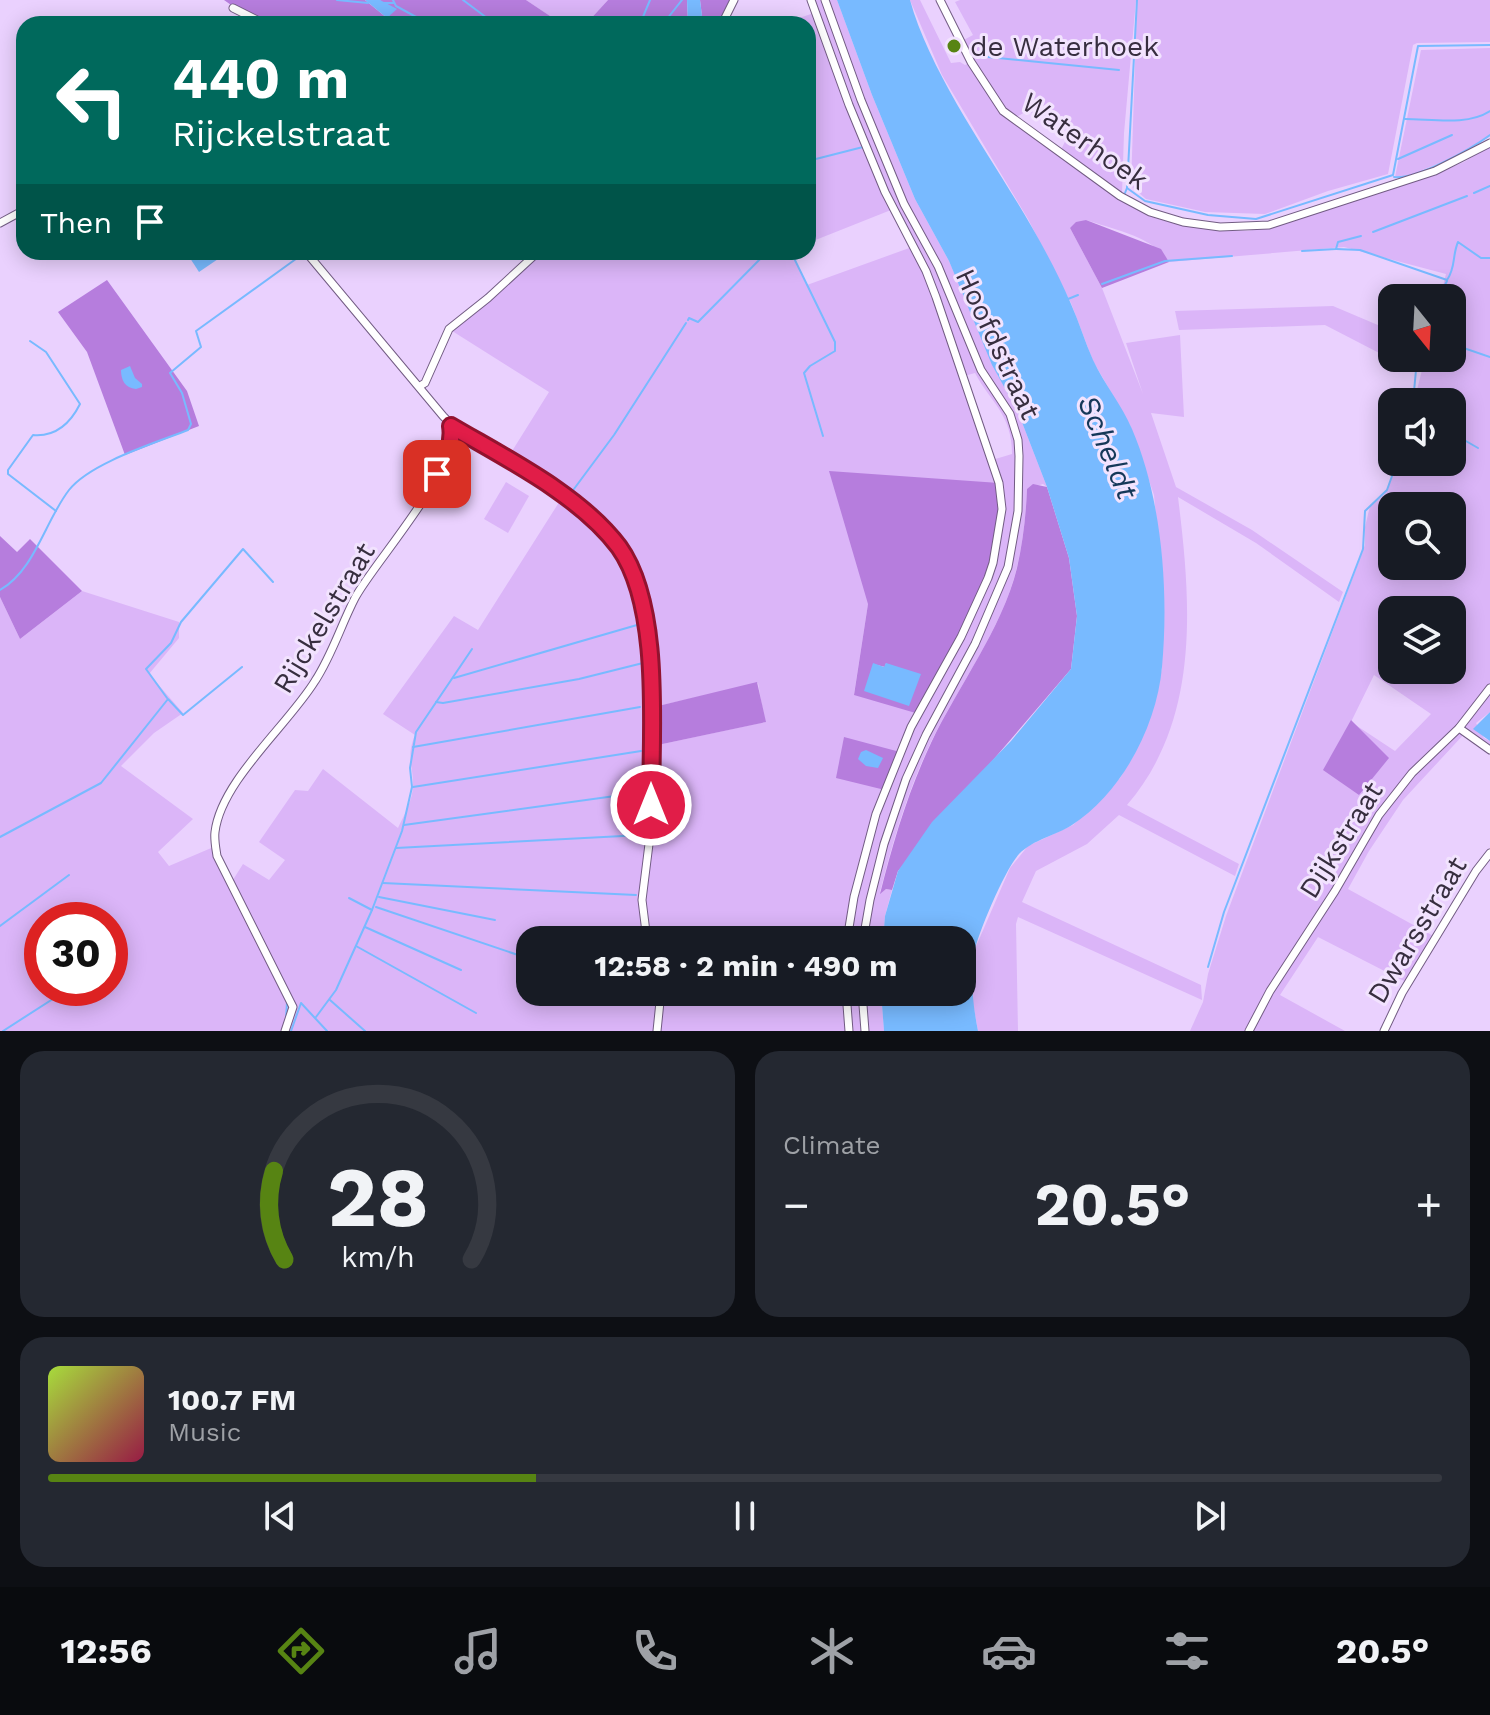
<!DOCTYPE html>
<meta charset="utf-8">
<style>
body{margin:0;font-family:"Work Sans",sans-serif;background:#242831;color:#f1f3f6;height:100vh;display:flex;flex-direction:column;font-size:30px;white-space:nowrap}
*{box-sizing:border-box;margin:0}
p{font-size:26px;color:#9ea1a6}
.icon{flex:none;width:44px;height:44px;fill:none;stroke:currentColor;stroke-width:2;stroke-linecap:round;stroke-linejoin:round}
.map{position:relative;height:1031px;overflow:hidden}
.sheet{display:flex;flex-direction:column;gap:20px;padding:20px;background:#0d0f14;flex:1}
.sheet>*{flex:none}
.banner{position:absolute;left:16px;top:16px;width:800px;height:244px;border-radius:24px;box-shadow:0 4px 20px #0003;background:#00695c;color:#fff;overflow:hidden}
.needle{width:52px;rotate:162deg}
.tools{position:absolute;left:1378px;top:284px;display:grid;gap:16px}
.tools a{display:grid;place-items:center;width:88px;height:88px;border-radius:16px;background:#171b24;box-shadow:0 4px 20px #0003;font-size:40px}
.speed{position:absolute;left:24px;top:902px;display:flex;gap:16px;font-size:40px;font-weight:700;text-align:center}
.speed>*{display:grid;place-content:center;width:104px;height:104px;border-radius:50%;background:#171b24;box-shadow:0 4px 20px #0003;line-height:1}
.speed .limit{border:12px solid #d22;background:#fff;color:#111}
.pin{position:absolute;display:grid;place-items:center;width:68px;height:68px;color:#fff;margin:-34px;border-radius:16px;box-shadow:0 4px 12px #0006}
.me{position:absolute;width:88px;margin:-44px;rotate:0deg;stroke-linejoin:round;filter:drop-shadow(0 0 6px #0008)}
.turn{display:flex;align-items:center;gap:28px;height:168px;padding:0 24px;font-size:36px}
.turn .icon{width:104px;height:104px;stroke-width:2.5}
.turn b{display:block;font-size:56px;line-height:68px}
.then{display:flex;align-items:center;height:76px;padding:0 24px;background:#0003;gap:16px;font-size:30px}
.big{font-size:60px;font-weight:700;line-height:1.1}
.sheet .widget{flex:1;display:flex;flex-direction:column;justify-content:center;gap:12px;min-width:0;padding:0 28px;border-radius:24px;background:#242831}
.sheet .dial{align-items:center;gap:0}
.dial svg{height:208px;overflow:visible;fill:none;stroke:#363941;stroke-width:7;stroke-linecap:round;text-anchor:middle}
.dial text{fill:#f1f3f6;stroke:none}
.song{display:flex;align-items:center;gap:24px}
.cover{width:96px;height:96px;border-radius:12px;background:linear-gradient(135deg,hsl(80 70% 55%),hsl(340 70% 35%))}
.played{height:8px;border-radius:4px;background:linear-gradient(90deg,#578413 35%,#363941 35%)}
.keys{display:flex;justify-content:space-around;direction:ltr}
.heat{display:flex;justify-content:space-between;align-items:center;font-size:44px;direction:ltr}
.sheet .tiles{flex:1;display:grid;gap:20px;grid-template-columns:1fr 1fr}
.widget:last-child{grid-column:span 2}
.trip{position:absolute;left:516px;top:926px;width:460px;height:80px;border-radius:24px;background:#171b24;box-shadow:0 4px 20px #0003;font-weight:700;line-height:80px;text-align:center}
.tabs{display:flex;height:128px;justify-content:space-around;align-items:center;background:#090b0e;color:#9ea1a6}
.tabs .icon{width:56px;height:56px}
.tabs .active{color:#578413}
.tabs b{font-size:36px;color:#f1f3f6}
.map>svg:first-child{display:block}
.green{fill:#dbb5f8;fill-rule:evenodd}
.forest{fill:#b67ddd;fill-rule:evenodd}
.water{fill:#78baff}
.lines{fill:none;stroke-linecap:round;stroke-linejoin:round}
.stream{stroke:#78baff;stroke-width:2}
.minor-casing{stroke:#725c83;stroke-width:9}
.minor{stroke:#fff;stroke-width:7}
.route-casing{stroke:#92132f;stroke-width:20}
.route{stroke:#e11d48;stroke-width:14}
.poi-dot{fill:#578413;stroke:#f2e3fe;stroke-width:3}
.labels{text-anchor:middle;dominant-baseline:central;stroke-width:6;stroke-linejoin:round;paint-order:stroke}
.poi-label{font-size:28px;fill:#372e3f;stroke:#f2e3fe;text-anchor:start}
.street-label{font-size:28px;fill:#372e3f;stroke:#f2e3fe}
.water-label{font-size:30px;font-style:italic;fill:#153859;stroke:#f2e3fe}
</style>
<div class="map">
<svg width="1490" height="1031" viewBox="0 0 1490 1031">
<rect width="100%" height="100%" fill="#ead1fe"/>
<g class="green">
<polygon points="526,0 608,0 586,24 562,24"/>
<path d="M 811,0 L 837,0 L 872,95 L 915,199 L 949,261 L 998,376 L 1013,399 L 1047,487 L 1043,484 L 1027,489 C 1026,515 1023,542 1017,567 C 1003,627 958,687 931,742 C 908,790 893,840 880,892 L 886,889 L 892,890 L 885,916 L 883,940 L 530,940 L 530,992 L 881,992 L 884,1031 L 0,1031 L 0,597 L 20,639 L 82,591 L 179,622 L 179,638 L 149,674 L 183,713 L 154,733 L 121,766 L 193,819 L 158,852 L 169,866 L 216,846 L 231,883 L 243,864 L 269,880 L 285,860 L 259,842 L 295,790 L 308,791 L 323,769 L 398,828 C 404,815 413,800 413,785 C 413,764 406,757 415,735 L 383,714 L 454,616 L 478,630 L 563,496 L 507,459 L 549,392 L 449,329 L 538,252 L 792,252 L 807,285 L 912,247 L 891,210 L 808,243 L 808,24 L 781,24 L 814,13 ZM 975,373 C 991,403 1012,414 1012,454 L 992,460 L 964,376 ZM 868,604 L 961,637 L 854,694 ZM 758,683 L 765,722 L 653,746 L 654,707 ZM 42,920 L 110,920 L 110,988 L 42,988 Z"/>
<path d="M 910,0 L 920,0 L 951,63 L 960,62 L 965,65 L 971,62 L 960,42 L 973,35 L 955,2 L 960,0 L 1136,0 L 1124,133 L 1122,194 L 1155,218 L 1180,225 L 1224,231 L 1248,231 L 1295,220 L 1428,177 L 1464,162 L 1490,146 L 1490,712 L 1476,723 L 1484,738 L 1490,741 L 1490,750 L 1465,733 L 1403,800 L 1369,851 L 1348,889 L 1437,938 L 1408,983 L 1318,937 L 1280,995 L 1345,1031 L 1190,1031 L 1203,1002 L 1208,974 L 1226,916 L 1365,545 L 1365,527 L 1370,506 L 1385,494 L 1398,462 L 1452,462 L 1452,402 L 1414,402 L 1425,358 L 1452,358 L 1452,298 L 1440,298 L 1446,274 L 1344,247 L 1169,262 C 1154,237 1113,229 1086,220 L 1070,228 L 1102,288 L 1143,394 L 1126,343 L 1180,335 L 1184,417 L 1151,413 L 1176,487 L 1252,530 L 1343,592 L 1339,602 L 1256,543 L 1178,497 C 1191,602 1201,719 1127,805 L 1239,864 L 1235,876 L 1119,815 L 1087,844 L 1036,871 L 1022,902 L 1201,985 L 1202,1000 L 1018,917 L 1016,924 L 1018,1031 L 978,1031 L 973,1003 L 974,951 L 1010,868 L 1028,846 L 1073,825 L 1120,778 L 1135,753 L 1162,669 L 1162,582 L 1154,495 L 1130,425 L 1093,361 L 1071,303 L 1028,219 L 942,75 ZM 1027,111 L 1071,129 L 1060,152 L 1013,119 ZM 1392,506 L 1452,506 L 1452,566 L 1392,566 ZM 1392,610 L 1452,610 L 1452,670 L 1392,670 ZM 1374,675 L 1431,714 L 1395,751 L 1351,722 Z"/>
<polygon points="1137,0 1490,0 1490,42 1417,43 1413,45 1388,174 1328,191 1265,214 1205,212 1146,199 1131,186"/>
<polygon points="1490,48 1490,136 1460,155 1400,179 1395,177 1421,50"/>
<polygon points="1333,306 1392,331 1392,358 1418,358 1414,371 1325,325 1179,330 1175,311"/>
<polygon points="506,482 529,496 508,533 484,519"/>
</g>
<g class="forest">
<polygon points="224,0 365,0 387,18 380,0 526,0 562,24 269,24 241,12"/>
<polygon points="608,0 687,0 688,24 586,24"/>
<polygon points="700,0 734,0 721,24 703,24"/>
<polygon points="1086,220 1161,249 1169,262 1102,288 1070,228 1076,222"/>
<polygon points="107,280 187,391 199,426 125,455 87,352 58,312"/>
<path d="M 829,471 L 999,483 L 1002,495 L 988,578 L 919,714 L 854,695 L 868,604 ZM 886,663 L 909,706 L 873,664 L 885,667 Z"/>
<path d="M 1033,484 L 1047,487 L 1069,558 L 1077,616 L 1071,669 L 898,871 L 892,890 L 886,889 L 880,894 C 893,842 908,792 931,743 C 958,686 1002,629 1017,568 C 1023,542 1026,515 1027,489 Z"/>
<polygon points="0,536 17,552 30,539 82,591 20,639 0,597"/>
<polygon points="757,682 766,722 653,746 654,707"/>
<polygon points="1351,720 1389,758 1359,795 1323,770"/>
<polygon points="844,737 900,752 885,790 836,778"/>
</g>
<g class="water">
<polygon points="365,0 380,0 397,9 387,18"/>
<polygon points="687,0 700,0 703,24 688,24"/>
<path d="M 837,0 L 910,0 C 928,66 981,143 1017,202 C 1037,235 1056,269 1071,304 C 1079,322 1085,342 1093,360 C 1104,384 1122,405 1132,429 C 1162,499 1169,591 1162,667 C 1157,725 1122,793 1072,825 C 1055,836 1034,839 1019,854 C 1005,869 978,933 974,953 C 970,978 973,1006 978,1031 L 884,1031 L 881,992 L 962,992 L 962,940 L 883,940 L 885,916 L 898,871 L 932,822 L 1011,741 L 1071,669 L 1077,616 L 1069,558 L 1047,487 L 1018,412 L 992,365 L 949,261 L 915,199 L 872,95 Z"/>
<polygon points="192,252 217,252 221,257 199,272 188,255"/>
<path d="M 130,366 L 135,378 L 142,384 L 142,387 L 136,389 C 125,388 121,380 121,370 Z"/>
<polygon points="873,663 884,667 886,663 921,674 909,706 864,691"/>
<polygon points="1490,712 1490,741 1473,729"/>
<polygon points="866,750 883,758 878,768 866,766 858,759 861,752"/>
</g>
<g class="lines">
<g class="stream">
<polyline points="337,0 368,3"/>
<polyline points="393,0 396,6 429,24"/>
<polyline points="463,0 495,24"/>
<polyline points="382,3 394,3"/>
<polyline points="640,24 650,0"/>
<polyline points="663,24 682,0"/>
<polyline points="988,57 1119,70"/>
<path d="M 1405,119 C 1432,119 1467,126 1490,111"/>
<polyline points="1398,159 1452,135"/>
<polyline points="808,161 863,147"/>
<path d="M 1394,177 C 1416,180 1471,149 1490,135"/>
<polyline points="1127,188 1145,201 1208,215 1256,219 1393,175 1418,46 1490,45"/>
<polyline points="1125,193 1127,188 1137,0"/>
<polyline points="1474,193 1490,186"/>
<polyline points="1373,232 1467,196"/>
<path d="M 1336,249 L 1360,250 L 1447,280 C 1456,267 1452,256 1458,242 L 1481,258 L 1490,258"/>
<polyline points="1302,251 1336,249 1338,242 1361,236"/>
<polyline points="791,252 835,342 835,351 810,366 804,373 823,436"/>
<polyline points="1102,284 1165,261 1232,256"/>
<polyline points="1438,298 1447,281"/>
<polyline points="1068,299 1078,295"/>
<polyline points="688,320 689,318 698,322 767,252"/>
<path d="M 30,341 L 46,352 L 80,404 C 70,424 56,437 33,435 L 8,470 L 8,474 L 56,511"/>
<polyline points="1452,344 1490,357"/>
<polyline points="1413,402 1416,370 1421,358"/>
<polyline points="1452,433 1478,448"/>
<polyline points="571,493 614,435 686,323"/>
<path d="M 0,590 C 35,570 45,521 69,490 C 90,463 155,443 188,430 L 191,424 L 182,393 L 170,373 L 201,347 L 196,331 L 300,256"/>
<polyline points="454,678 637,625"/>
<polyline points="167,698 146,669 171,643 181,622 243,549 273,582"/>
<polyline points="436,702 443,703 579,679 643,663"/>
<polyline points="413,747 640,707"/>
<polyline points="413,787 641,751"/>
<polyline points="404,825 644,792"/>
<polyline points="0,837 101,783 168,699 183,715 242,667"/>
<polyline points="396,848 642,835"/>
<polyline points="383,883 636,895"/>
<polyline points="379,897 495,920"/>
<polyline points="349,898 372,910"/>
<polyline points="376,907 530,959"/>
<polyline points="0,926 69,875"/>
<polyline points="365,927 461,970"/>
<polyline points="356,946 476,1013"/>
<polyline points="110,958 122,949"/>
<polyline points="1208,967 1224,912 1363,549 1365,511 1387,490 1397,462"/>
<polyline points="630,992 652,999"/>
<polyline points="330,1000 365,1031"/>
<polyline points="316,1017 336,990 372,910 402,831 412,787 410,768 416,732 472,649"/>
<polyline points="286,1019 287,1002"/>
<polyline points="3,1031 70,988"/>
<polyline points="291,1031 301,1003 327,1031"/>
</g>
<defs>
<g id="minor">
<polyline points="811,0 849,105 885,192 926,271 936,297 999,483 1002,509 993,563 988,578 961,637 911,727 876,814 854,897 847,940"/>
<polyline points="825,0 861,100 904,204 938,266 981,370 1010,414 1018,440 1019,456 1018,511 1008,567 975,644 926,735 906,779 884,844 870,900 863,940"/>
<polyline points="940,0 971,62 1003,111 1120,196 1150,212 1183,222 1220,227 1269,225 1435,171 1490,143"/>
<polyline points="233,8 265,24"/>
<polyline points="722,24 734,0"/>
<polyline points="0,223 24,210"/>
<polyline points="420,386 425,383 449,329 488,298 538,252"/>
<polyline points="451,426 583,510 619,548 632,571 652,664 651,828 642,900 647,940"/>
<polyline points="1459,728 1490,750"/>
<polyline points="846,992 849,1031"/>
<polyline points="862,992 865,1031"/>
<path d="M 285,1031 L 293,1007 L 217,856 C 216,849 214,840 215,832 C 221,781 288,725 315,681 C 332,655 341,625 355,598 C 371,566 467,460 451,425 C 449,422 446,419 443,416 L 306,252"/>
<polyline points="657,1031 661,992"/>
<polyline points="1249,1031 1270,991 1335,891 1379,815 1412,773 1459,728 1490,688"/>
<polyline points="1384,1031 1402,993 1476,871 1490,853"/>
</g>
</defs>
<use href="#minor" class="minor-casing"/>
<use href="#minor" class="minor"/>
</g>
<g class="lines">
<defs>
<path id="route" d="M 437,474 C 445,459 454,444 451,426 C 507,459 580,495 619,547 C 662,607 651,732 651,805"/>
</defs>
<use href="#route" class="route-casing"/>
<use href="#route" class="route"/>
</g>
<circle class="poi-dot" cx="954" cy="46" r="8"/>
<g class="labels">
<g class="poi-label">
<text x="970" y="46">de Waterhoek</text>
</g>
<g class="street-label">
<text transform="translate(1085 141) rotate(35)">Waterhoek</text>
<text transform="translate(998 344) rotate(65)">Hoofdstraat</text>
<text transform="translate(324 618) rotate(-59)">Rijckelstraat</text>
<text transform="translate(1341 840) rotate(-58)">Dijkstraat</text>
<text transform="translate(1417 930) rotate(-59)">Dwarsstraat</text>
</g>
<g class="water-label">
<text transform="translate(1108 447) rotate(67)">Scheldt</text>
</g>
</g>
</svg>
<div class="tools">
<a><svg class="needle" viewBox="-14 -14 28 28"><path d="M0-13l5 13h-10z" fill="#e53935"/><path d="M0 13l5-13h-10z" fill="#9ea1a6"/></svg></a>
<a><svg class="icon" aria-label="sound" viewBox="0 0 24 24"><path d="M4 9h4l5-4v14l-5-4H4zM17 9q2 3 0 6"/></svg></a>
<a><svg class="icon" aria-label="search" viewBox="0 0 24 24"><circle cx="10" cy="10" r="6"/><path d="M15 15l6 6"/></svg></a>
<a><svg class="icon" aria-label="layers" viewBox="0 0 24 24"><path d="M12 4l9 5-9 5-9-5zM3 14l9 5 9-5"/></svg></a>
</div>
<div class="speed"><div class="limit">30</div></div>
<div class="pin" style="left:437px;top:474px;background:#d93025"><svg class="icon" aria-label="arrive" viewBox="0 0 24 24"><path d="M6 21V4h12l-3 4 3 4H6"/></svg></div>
<svg class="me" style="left:651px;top:805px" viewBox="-20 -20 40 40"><circle r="17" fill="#e11d48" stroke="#fff" stroke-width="3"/><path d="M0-11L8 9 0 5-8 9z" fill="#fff"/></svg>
<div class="trip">12:58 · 2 min · 490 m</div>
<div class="banner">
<div class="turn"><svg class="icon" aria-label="left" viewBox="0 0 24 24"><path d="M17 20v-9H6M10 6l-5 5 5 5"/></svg><div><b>440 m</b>Rijckelstraat</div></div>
<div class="then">Then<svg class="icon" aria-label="arrive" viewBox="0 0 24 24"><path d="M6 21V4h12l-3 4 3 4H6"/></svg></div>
</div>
</div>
<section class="sheet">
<div class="tiles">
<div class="widget dial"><svg viewBox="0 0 100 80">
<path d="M14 69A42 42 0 1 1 86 69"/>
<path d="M14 69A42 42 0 0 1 10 35" stroke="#578413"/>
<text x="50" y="56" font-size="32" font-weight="700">28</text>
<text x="50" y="72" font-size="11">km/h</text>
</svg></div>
<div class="widget"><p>Climate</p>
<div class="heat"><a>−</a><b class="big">20.5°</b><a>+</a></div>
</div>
<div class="widget">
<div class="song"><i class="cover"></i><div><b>100.7 FM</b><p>Music</p></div></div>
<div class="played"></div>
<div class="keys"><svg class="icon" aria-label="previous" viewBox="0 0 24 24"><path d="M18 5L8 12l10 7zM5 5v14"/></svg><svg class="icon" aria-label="pause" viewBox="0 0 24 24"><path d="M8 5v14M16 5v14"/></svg><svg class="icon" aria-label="next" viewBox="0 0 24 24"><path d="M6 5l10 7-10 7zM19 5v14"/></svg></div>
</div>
</div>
</section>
<nav class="tabs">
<b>12:56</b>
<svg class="icon active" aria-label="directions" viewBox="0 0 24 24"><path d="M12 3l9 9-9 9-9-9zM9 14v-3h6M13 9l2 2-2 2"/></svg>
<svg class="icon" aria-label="music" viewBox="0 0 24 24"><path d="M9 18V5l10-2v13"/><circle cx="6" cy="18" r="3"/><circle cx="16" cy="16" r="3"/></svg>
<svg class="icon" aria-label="phone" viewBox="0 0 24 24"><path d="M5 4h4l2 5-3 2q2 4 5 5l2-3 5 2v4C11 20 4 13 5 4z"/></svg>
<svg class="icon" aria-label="climate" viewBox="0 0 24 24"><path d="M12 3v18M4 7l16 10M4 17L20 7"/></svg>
<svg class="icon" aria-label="car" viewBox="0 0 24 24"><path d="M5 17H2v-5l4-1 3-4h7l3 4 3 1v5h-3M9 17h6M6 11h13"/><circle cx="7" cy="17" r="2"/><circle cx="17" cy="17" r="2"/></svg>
<svg class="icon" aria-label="filters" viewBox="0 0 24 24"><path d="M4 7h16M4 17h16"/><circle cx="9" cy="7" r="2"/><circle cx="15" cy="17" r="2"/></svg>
<b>20.5°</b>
</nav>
